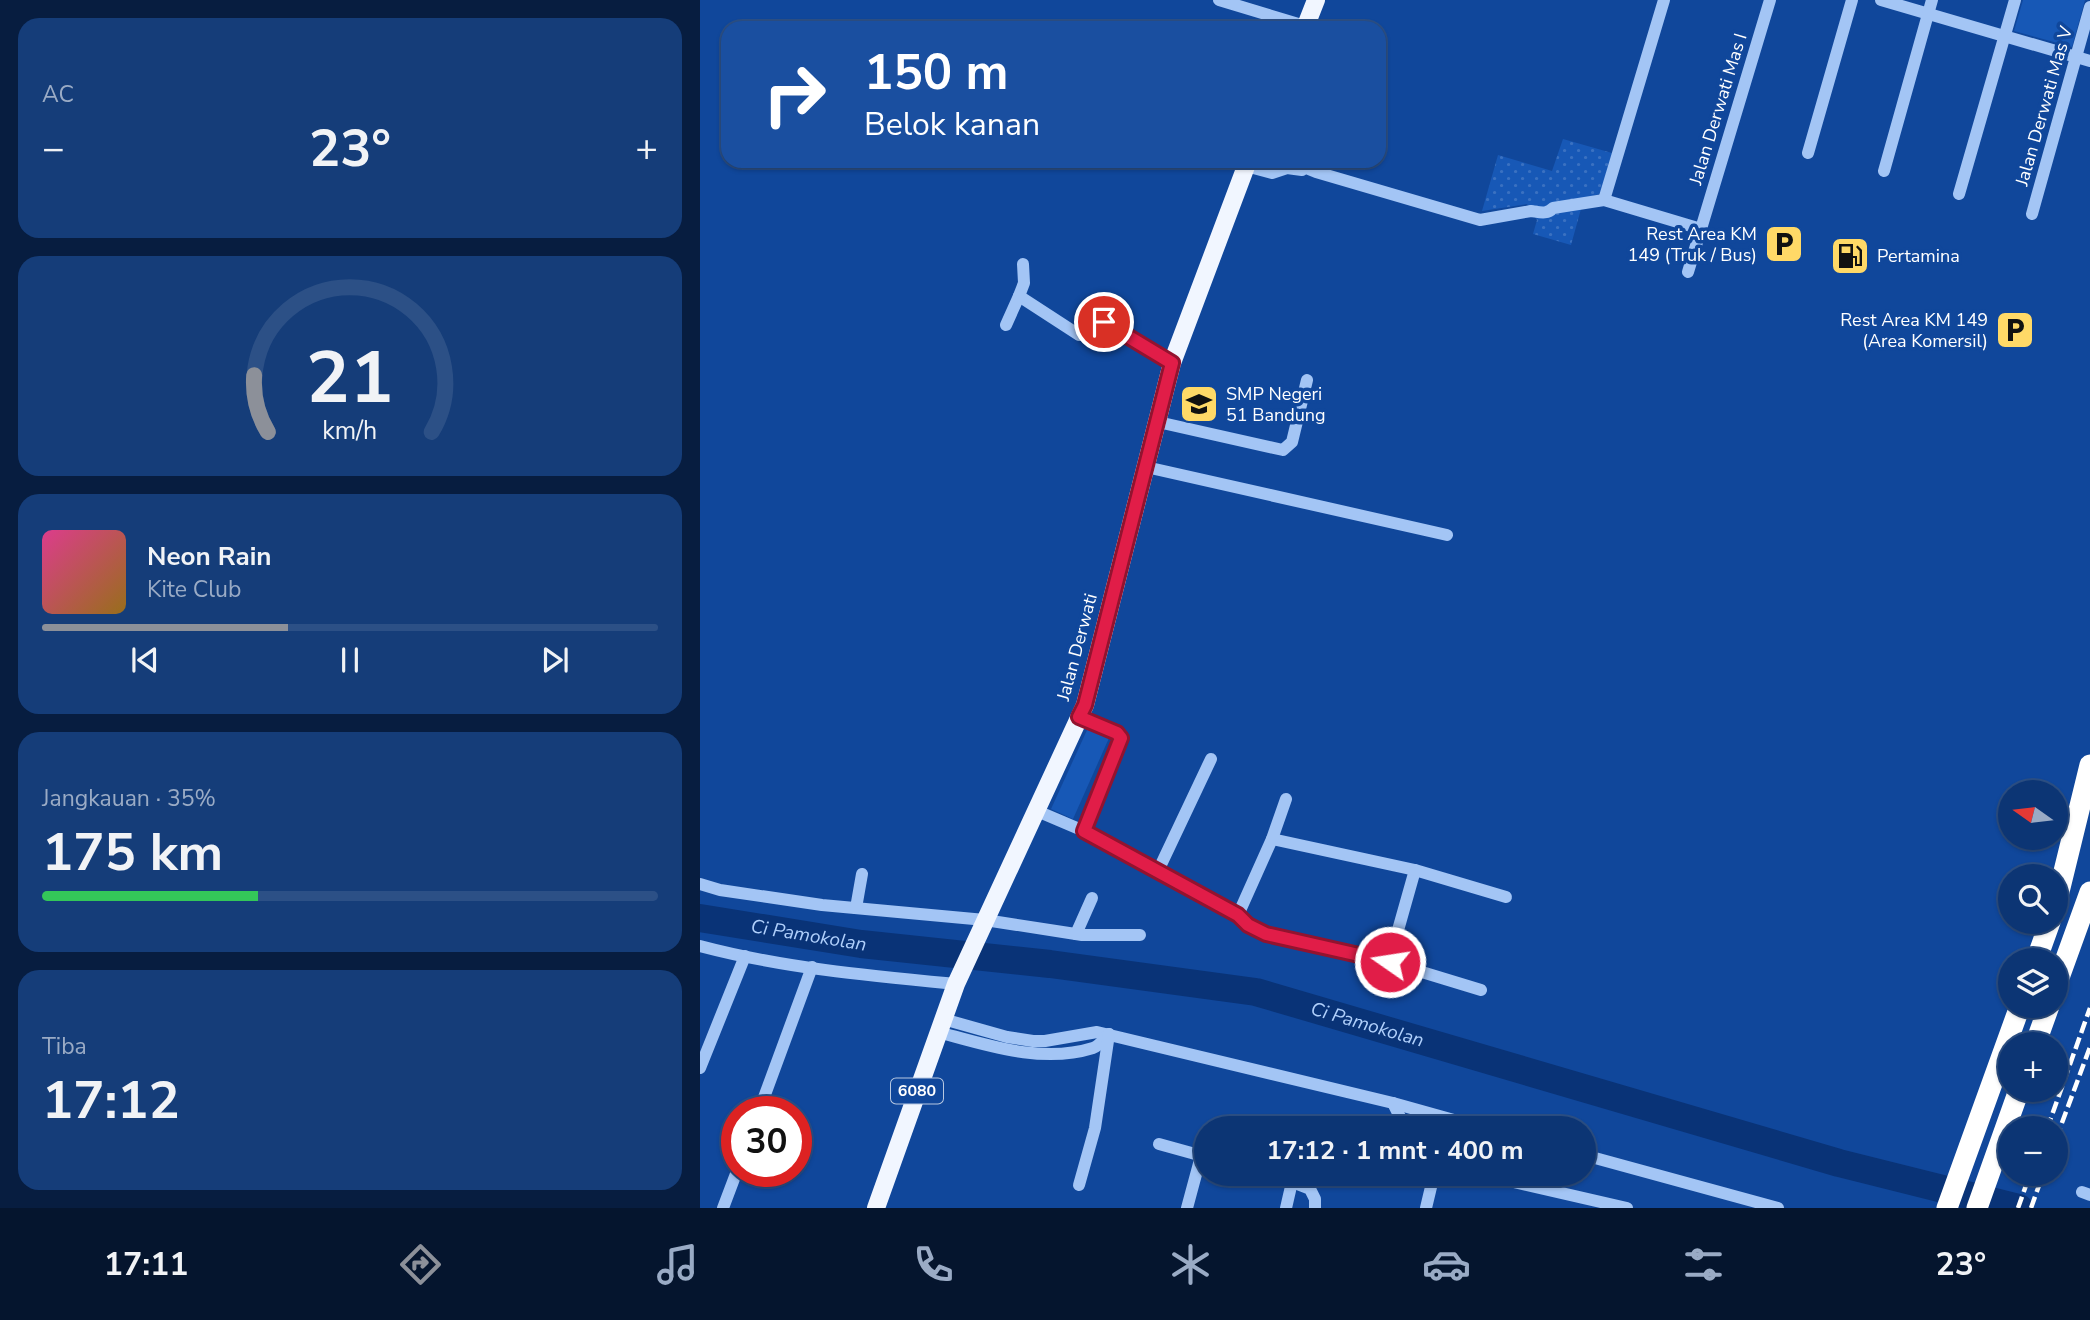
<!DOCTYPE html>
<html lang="id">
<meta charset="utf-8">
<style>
body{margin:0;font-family:"Nunito Sans",sans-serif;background:#153d79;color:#f1f3f6;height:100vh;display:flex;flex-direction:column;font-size:26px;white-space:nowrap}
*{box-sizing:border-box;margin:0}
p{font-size:23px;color:#9aabc5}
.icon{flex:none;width:38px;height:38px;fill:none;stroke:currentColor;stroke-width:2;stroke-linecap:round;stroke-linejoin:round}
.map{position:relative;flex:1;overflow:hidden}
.sheet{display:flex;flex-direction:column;gap:18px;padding:18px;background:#071d40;width:700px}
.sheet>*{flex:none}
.top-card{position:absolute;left:21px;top:21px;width:665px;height:147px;border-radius:21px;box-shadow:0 2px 5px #0004,0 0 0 2px #2c5086;background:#1a4fa0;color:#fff;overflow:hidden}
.needle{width:46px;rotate:284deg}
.fabs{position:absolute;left:1298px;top:780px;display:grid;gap:14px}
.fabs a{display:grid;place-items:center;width:70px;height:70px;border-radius:50%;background:#0c3574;box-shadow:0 2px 5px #0004,0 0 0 2px #2c5086;font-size:35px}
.speed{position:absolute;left:21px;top:1096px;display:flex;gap:14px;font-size:35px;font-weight:700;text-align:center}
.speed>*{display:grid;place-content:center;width:91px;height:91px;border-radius:50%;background:#0c3574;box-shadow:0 2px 5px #0004,0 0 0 2px #2c5086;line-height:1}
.speed .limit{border:10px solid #d22;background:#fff;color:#111}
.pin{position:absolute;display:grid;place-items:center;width:60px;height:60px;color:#fff;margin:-30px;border:4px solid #fff;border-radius:50%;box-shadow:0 2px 7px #0007}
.me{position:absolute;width:77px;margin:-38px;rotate:283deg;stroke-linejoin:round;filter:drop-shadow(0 0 5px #0008)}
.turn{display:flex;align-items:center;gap:24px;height:147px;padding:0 28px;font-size:32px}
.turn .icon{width:91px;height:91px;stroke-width:2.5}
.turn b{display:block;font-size:49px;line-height:60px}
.big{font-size:52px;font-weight:700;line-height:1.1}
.sheet .widget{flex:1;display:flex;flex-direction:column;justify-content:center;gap:10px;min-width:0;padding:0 24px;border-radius:21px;background:#153d79}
.sheet .dial{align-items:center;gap:0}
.dial svg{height:182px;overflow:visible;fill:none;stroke:#2c5086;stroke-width:7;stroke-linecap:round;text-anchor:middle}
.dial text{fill:#f1f3f6;stroke:none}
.song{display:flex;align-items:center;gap:21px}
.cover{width:84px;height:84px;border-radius:10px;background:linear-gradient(135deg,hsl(330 70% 55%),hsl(40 70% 35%))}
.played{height:7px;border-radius:4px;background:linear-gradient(90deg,#8c9099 40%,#2c5086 40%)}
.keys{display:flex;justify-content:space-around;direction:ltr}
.heat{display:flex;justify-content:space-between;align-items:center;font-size:38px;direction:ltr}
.charge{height:10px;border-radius:5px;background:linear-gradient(90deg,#34c759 35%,#2c5086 0)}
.trip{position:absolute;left:494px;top:1116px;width:402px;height:70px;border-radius:35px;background:#0c3574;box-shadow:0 2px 5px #0004,0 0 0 2px #2c5086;font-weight:700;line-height:70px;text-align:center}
.dock{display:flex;height:112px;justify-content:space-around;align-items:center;background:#05152e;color:#9aabc5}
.dock .icon{width:49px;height:49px}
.dock .current{color:#8c9099}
.dock b{font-size:32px;color:#f1f3f6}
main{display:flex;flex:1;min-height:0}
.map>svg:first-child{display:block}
.grass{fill:url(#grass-dots)}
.park{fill:#1758b6}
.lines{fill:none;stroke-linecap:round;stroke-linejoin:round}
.river{stroke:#093377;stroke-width:28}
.minor{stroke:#a3c5f5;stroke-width:12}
.major{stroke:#f1f6ff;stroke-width:18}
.highway{stroke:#fff;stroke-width:21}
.rail{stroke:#fff;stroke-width:4.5;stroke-dasharray:12 5;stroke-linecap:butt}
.route-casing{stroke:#92132f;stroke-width:18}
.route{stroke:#e11d48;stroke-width:12}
.labels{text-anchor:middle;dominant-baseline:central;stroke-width:7;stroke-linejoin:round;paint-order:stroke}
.shield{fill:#10479b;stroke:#b7c8e1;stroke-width:2}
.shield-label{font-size:16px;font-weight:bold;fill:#fff}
.street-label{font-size:18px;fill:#fff;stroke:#10479b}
.poi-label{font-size:18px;fill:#fff;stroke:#10479b;text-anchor:end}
.water-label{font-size:19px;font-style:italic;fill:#afcffb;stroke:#10479b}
</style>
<main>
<section class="sheet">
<div class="widget"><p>AC</p>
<div class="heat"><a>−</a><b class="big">23°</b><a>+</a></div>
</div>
<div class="widget dial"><svg viewBox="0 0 100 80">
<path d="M14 69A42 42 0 1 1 86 69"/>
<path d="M14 69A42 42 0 0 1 8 44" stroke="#8c9099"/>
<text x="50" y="56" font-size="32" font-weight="700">21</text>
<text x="50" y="72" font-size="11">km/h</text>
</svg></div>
<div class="widget">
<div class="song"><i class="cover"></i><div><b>Neon Rain</b><p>Kite Club</p></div></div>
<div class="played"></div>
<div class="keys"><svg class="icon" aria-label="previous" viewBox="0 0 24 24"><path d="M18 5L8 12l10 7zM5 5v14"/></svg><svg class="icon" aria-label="pause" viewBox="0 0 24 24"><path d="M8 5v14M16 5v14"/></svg><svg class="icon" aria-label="next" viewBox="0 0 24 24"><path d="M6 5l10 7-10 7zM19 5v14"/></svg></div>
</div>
<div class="widget"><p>Jangkauan · 35%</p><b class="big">175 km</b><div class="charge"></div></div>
<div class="widget"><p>Tiba</p><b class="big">17:12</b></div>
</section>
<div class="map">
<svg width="1390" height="1208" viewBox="0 0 1390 1208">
<defs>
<pattern id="grass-dots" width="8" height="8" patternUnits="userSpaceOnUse" patternTransform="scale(1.75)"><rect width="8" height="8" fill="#1758b6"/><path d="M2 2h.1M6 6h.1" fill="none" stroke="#3a71c1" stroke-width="1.8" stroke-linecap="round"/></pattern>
</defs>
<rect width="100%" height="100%" fill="#10479b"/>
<polygon class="grass" points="863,139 912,153 900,194 884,198 871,245 833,234 837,220 827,204 782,211 798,155 852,171"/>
<g class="park">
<polygon points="1323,0 1385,0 1372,47 1314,31"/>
<polygon points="388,728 409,738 373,819 351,809"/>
</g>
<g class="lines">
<path class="river" id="s1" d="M 0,918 L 161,944 L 350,964 L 556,992 L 1139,1163 L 1319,1208"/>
<g class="minor">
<polyline points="519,0 605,26"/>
<polyline points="1181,0 1390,61"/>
<polyline points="1108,153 1152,0"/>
<path d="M 589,161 L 616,172 L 780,220 L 831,211 C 839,212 847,215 853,208 L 904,200 L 1001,229"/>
<polyline points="546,166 572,173 587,168 602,170"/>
<polyline points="1184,171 1232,0"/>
<polyline points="1259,194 1315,0"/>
<polyline points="904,200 964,0"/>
<polyline points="1332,214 1390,7"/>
<polyline points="323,264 324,283 319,296 379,335 384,335 394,321 398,320 472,363"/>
<polyline points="988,272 1070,0"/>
<polyline points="306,325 319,296"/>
<polyline points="458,422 583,450 592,442 607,380"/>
<polyline points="446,467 747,535"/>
<polyline points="379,717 417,733 421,738 384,831"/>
<polyline points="337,811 384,831 538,915 548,925 566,934 689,962 781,990"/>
<polyline points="572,839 715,870 689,962"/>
<polyline points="715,870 806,897"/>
<polyline points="458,871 511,759"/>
<polyline points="0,884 20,890 122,905 285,920 382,935 440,935"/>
<polyline points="156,908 162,874"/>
<polyline points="538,915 572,839 586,799"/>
<polyline points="376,934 392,898"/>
<path d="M 0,946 C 83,968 171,976 256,984"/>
<polyline points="243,1019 307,1037 333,1041 345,1041 397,1032 693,1103 786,1129"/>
<path d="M 238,1032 C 287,1045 342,1064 393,1048 C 399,1046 404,1039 409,1034"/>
<polyline points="0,1068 45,956"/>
<polyline points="693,1103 706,1129"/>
<polyline points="59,1111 112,967"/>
<polyline points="459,1144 506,1157"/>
<polyline points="884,1155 1078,1208"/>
<polyline points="566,1174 592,1182 586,1208"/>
<polyline points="805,1180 927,1208"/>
<polyline points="592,1182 610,1189 615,1199 615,1208"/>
<polyline points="379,1185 395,1128 409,1034"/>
<polyline points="1382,1192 1390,1195"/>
<polyline points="23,1208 37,1171"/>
<polyline points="487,1208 501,1156"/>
<polyline points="726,1208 731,1187 729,1174"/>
</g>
<g class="major">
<polyline points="605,28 616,0"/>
<polyline points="176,1208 256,984 385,705 472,363 548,161"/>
</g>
<g class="highway">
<polyline points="1356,904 1390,765"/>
<polyline points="1336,961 1350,922"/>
<polyline points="1356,986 1390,892"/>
<polyline points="1335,1045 1349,1006"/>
<polyline points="1247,1208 1320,1006"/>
<polyline points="1277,1208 1319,1090"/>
</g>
<g class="rail">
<polyline points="1347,1129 1390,1008"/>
<polyline points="1356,1139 1390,1047"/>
<polyline points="1318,1208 1330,1174"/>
<polyline points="1331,1208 1343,1174"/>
</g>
</g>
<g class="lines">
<defs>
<polyline id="route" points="404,322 472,363 385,705 379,717 417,733 421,738 384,831 538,915 548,925 566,934 690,962"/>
</defs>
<use href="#route" class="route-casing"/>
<use href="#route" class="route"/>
</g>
<defs>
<symbol id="parking-square" viewBox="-11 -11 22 22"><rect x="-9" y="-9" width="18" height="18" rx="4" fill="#ffd967" stroke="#10479b"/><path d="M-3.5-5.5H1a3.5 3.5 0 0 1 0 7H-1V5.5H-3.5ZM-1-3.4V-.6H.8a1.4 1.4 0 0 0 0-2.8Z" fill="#111"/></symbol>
<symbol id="fuel-square" viewBox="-11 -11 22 22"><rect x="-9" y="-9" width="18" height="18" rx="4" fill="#ffd967" stroke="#10479b"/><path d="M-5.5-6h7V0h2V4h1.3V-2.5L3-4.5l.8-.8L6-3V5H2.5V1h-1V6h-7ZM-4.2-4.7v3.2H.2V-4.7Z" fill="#111"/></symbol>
<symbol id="school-square" viewBox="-11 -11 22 22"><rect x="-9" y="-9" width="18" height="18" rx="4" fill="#ffd967" stroke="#10479b"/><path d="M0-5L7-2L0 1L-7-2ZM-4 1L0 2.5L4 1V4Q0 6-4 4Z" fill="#111"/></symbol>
</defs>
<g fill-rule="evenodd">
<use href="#parking-square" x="1062" y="222" width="44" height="44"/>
<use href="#fuel-square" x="1128" y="234" width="44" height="44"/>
<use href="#parking-square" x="1293" y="308" width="44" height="44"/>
<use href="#school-square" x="477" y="382" width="44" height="44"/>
</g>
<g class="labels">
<rect class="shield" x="191" y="1078.5" width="52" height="25" rx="5"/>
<g class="shield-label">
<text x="217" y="1091">6080</text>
</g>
<g class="street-label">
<text transform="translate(1344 106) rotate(-74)">Jalan Derwati Mas V</text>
<text transform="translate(1018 109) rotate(-73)">Jalan Derwati Mas I</text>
<text transform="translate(377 647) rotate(-75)">Jalan Derwati</text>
</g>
<g class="poi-label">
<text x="1057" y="234">Rest Area KM<tspan x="1057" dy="21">149 (Truk / Bus)</tspan></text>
<text x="1177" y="256" text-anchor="start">Pertamina</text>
<text x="1288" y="320">Rest Area KM 149<tspan x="1288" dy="21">(Area Komersil)</tspan></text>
<text x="526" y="394" text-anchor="start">SMP Negeri<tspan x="526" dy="21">51 Bandung</tspan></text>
</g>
<g class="water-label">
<text stroke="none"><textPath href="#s1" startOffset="110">Ci Pamokolan</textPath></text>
<text stroke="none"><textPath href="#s1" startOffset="677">Ci Pamokolan</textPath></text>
</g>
</g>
</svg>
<div class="fabs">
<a><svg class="needle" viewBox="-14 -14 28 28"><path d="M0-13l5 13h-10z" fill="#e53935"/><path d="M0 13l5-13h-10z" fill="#9aabc5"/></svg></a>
<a><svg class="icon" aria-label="search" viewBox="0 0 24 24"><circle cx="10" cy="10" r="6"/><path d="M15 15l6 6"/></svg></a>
<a><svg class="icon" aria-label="layers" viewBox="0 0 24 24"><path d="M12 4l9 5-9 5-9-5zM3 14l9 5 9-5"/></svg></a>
<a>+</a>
<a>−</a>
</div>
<div class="speed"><div class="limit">30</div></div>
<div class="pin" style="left:404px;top:322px;background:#d93025"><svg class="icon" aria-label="arrive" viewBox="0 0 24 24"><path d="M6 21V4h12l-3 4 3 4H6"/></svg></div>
<svg class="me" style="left:690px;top:962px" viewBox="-20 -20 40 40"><circle r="17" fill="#e11d48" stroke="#fff" stroke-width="3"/><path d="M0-11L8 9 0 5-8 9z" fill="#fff"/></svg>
<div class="trip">17:12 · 1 mnt · 400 m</div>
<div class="top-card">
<div class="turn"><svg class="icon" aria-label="right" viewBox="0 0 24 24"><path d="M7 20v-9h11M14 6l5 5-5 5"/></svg><div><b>150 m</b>Belok kanan</div></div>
</div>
</div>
</main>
<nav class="dock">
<b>17:11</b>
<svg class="icon current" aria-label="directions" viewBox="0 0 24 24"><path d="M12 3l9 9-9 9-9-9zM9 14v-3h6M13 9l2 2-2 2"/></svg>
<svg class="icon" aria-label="music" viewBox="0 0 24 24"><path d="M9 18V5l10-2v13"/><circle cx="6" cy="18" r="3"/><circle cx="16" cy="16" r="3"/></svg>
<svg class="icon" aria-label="phone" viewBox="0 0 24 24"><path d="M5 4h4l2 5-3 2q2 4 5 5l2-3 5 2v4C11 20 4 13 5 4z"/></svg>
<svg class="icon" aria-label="climate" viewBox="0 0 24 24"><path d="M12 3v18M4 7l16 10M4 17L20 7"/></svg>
<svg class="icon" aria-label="car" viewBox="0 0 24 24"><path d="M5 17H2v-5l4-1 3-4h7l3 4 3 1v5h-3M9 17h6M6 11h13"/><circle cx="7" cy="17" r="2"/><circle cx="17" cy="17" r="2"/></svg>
<svg class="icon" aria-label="filters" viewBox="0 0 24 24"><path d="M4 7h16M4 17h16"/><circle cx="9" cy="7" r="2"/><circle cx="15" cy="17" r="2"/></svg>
<b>23°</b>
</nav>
